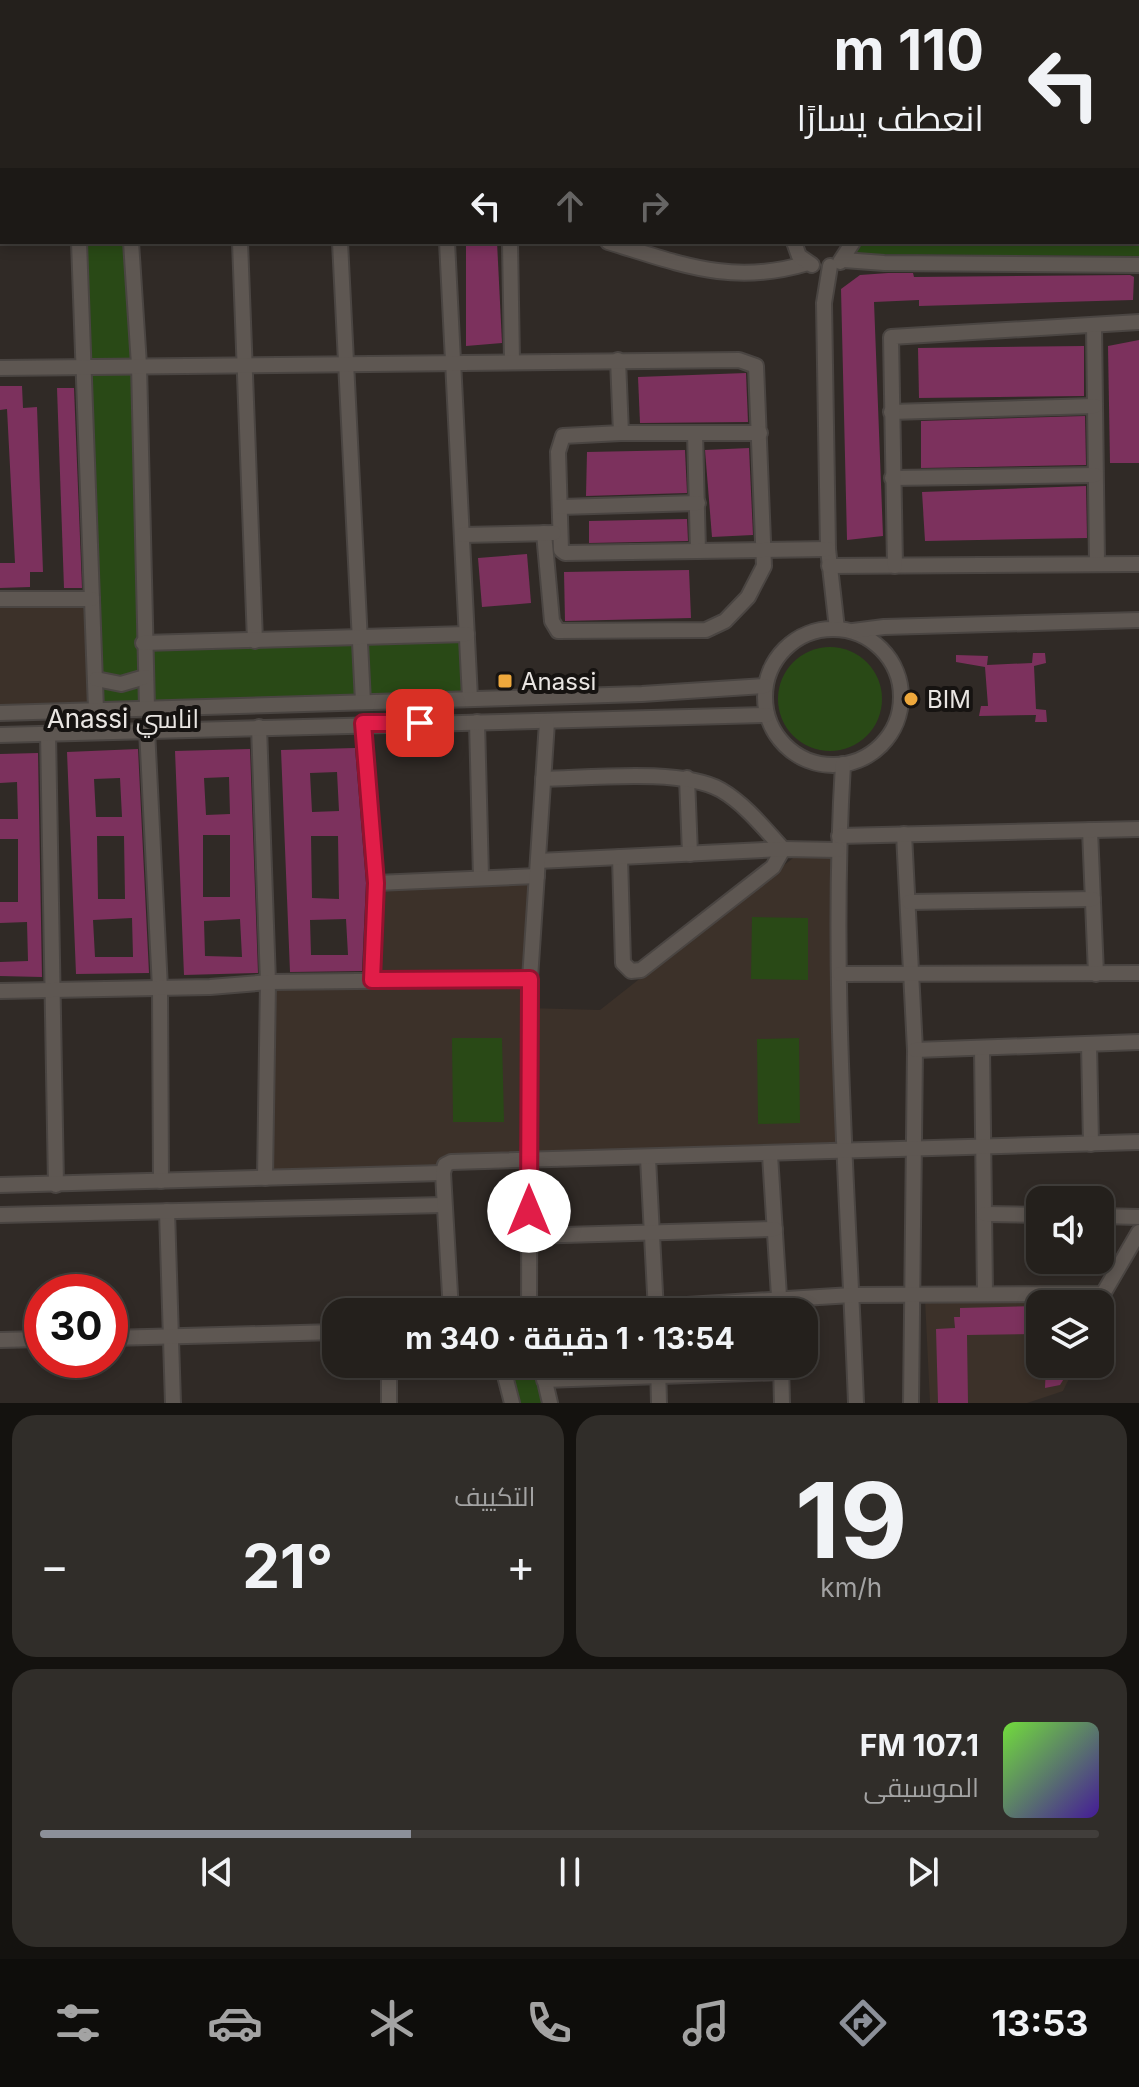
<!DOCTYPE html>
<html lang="ar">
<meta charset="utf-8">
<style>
body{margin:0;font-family:Inter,Cairo,sans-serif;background:#302d29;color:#f1f3f6;direction:rtl;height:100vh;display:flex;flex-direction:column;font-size:30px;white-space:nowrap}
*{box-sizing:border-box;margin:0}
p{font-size:26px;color:#a3a3a3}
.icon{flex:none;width:44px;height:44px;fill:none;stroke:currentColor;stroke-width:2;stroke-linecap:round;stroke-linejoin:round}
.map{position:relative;height:1403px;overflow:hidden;direction:ltr}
.drawer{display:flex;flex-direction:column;gap:12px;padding:12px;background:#14120f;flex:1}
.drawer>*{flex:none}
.hud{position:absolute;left:0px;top:0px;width:1140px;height:244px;box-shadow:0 4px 12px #0003,0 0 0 2px #413e3b;direction:rtl;background:#24201c;color:#f1f3f6;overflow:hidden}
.tools{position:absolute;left:1026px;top:1186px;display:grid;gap:16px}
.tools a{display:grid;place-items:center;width:88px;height:88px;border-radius:16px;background:#24201c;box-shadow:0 4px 12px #0003,0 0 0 2px #413e3b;font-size:40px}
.speed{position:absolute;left:24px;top:1274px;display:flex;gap:16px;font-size:40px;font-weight:700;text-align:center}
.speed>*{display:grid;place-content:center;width:104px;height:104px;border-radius:50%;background:#24201c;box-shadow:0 4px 12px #0003,0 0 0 2px #413e3b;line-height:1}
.speed .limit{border:12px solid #d22;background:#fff;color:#111}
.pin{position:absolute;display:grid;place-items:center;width:68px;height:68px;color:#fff;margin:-34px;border-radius:16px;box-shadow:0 4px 12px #0006}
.me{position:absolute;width:88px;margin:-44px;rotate:0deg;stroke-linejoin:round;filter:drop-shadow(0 0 6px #0008)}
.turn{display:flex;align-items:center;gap:28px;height:168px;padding:0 24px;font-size:36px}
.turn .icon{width:104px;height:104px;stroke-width:2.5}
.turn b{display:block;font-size:56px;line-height:68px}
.lanes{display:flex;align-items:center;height:76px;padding:0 24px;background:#0003;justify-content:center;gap:40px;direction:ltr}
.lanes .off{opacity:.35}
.big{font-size:60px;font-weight:700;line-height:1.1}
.drawer .widget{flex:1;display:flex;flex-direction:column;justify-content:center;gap:12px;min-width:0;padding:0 28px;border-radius:24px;background:#302d29}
.drawer .dial{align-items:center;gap:0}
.dial b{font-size:104px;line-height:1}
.song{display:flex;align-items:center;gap:24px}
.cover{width:96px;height:96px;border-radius:12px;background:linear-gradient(135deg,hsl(100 70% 55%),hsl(260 70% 35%))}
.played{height:8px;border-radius:4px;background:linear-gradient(90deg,#8c9099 35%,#413e3b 35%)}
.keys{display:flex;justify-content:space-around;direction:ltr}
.heat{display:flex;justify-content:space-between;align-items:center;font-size:44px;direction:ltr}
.drawer .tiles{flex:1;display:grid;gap:12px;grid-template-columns:1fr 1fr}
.widget:last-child{grid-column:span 2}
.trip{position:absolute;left:322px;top:1298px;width:496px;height:80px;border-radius:24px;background:#24201c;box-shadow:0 4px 12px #0003,0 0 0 2px #413e3b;font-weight:700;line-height:80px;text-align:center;direction:rtl}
.tabs{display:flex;height:128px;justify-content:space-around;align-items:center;background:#0e0d0b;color:#a3a3a3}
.tabs .icon{width:56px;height:56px}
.tabs .selected{color:#8c9099}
.tabs b{font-size:36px;color:#f1f3f6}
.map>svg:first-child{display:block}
.built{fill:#3c3129}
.green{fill:#294916}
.building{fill:#7c315d;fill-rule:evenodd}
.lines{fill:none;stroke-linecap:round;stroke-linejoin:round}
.minor-casing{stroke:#4a4542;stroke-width:18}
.minor{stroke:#5e5752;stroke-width:14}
.route-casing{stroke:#92132f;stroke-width:20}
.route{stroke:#e11d48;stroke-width:14}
.poi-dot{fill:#eea83c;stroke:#161311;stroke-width:3}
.labels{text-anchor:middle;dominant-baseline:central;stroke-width:8;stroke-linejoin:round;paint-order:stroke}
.poi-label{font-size:24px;fill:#e9e5e2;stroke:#161311;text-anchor:start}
.neighbourhood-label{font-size:26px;fill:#e9e5e2;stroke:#161311}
</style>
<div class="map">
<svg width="1139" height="1403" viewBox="0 0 1139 1403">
<rect width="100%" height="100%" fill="#302a26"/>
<g class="built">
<polygon points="0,599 92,599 96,710 0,713"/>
<polygon points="848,818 843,891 849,1147 473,1158 452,1170 272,1177 271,984 373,981 370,877 537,872 527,1008 600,1010 807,847 829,846"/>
<polygon points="925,1299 1100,1301 1040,1304 1040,1364 1076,1364 1063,1391 1027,1403 930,1403"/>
</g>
<g class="green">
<polygon points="1139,200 1139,256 856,254 861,242 1138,242"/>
<polygon points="82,242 128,242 143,643 467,634 470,698 96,710"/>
<circle cx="830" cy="699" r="52"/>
<polygon points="752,917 808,918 808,980 751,979"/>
<polygon points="452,1038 502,1038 504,1122 453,1122"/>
<polygon points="799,1038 800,1123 758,1124 757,1039"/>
<polygon points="504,1364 539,1364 550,1403 515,1403"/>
</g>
<g class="building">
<polygon points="466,242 497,242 502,343 466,346"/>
<polygon points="888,273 913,273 914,277 1130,275 1134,277 1133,300 919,306 919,300 874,302 883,536 847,540 841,289 860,275"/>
<polygon points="1139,340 1139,463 1110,463 1108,346"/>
<polygon points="1084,346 1084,396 919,398 918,348"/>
<polygon points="746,373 748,422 640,423 638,377"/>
<polygon points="0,386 22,386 23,408 37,407 43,572 30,572 30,587 0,588 0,563 15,563 7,409 0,410"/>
<polygon points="57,388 74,388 82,588 64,588"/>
<polygon points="1085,416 1086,465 921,468 921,421"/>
<polygon points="749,448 753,535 712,537 705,450"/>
<polygon points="685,450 687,493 586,496 587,452"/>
<polygon points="1086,486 1087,538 925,541 922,492"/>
<polygon points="687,519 688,541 589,543 589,521"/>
<polygon points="527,554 531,603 482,607 478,558"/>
<polygon points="689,570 691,618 565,621 564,572"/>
<polygon points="1033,653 1045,653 1046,663 1034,666 1036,709 1046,710 1047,722 1035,722 1036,715 979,716 981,706 988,706 985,667 956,662 956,655 988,656 987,665 1032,663"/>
<path d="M 355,748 L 366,883 L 362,971 L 290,972 L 281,750 ZM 337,772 L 339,811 L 312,812 L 310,773 ZM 311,836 L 338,836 L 339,899 L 312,898 ZM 346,919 L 348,955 L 311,955 L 310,920 Z"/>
<path d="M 138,749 L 149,973 L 76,974 L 67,752 ZM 120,778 L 122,817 L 96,817 L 94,779 ZM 97,836 L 124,836 L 125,899 L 98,899 ZM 132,918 L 133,957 L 95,957 L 93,920 Z"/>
<path d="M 250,749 L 258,973 L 184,975 L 175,751 ZM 229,777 L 230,814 L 206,815 L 204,778 ZM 203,835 L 230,835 L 230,897 L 203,897 ZM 240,919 L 242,957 L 205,956 L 204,921 Z"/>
<polygon points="38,753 42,977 0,976 0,962 28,961 27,922 0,923 0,902 18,902 18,839 0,839 0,819 18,819 17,782 0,783 0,754"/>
<polygon points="1040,1306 1040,1334 967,1335 968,1403 938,1403 936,1329 955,1328 954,1317 960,1317 960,1308"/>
<polygon points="1046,1364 1073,1364 1060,1385 1045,1388"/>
</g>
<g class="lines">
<defs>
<g id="minor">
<polyline points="88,0 94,2"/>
<polyline points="214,0 215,2"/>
<polyline points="313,0 319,2"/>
<polyline points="585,0 589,2"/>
<polyline points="874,0 877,2"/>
<polyline points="994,0 998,2"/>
<polyline points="368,2 369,0"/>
<polyline points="438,2 439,0"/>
<polyline points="515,2 516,0"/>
<polyline points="738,2 739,0"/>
<polyline points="826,2 828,0"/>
<polyline points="910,2 911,0"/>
<polyline points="1048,2 1049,0"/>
<polyline points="1130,2 1131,0"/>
<polyline points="1138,26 1139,26"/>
<polyline points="0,31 2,32"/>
<polyline points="1138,133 1139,133"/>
<polyline points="0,185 2,185"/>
<polyline points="1138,193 1139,193"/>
<polyline points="79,242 96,710"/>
<polyline points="131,242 139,365 147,708"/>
<polyline points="240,242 255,641"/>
<polyline points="340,242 363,702"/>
<polyline points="447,242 470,698"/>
<polyline points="510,242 512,361"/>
<path d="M 608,242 C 681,264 732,286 808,263"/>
<polyline points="794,242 799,256 812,265"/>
<polyline points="844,260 884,263 1139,265"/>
<polyline points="840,262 853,242"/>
<polyline points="830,266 824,303 828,549 837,629"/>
<polyline points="1094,326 1097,564"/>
<polyline points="618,360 621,433"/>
<polyline points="0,368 739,360 756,366 764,566 748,597 725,621 706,630 558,631 552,621 544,533"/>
<polyline points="891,412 1095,406"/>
<polyline points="695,433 698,551"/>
<polyline points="760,433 621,433 563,436 558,452 561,550 565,553 828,549"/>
<polyline points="892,478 1095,475"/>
<polyline points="560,507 698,503"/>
<polyline points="462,535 554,533"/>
<polyline points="829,566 1139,564"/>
<polyline points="895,566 891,337 1139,322"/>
<polyline points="0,599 92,599"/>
<circle cx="833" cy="697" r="68"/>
<polyline points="853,631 884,627 1139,620"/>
<polyline points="143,643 467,634"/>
<polyline points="96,679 121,684 145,677"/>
<polyline points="0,713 642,694 765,686"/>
<polyline points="477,722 481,877"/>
<polyline points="363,723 376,883"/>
<polyline points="259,727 268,982 265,1178"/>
<polyline points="147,730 160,988 161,1181"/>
<polyline points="48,733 56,1185"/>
<polyline points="0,735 767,715"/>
<path d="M 843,764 C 830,976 848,1191 856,1403"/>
<polyline points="687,778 690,854"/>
<path d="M 543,779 C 590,778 682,768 721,790 C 745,804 764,828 783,849 L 773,867 L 641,970 L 631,971 L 623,963 L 620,857"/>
<polyline points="1090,830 1096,974"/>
<polyline points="904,834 915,1050 911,1403"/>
<polyline points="839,836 1139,829"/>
<polyline points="538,861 783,849 838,850"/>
<polyline points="909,902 1093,899"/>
<polyline points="840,974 1139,973"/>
<polyline points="372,980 376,883 537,876"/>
<polyline points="0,991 210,987 270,982 530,979"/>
<polyline points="1089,1044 1091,1144"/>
<polyline points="982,1048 985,1294"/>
<polyline points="915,1050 1139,1042"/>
<polyline points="770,1155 780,1312"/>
<polyline points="648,1158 656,1312"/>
<polyline points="0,1185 443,1173"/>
<polyline points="167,1211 173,1403"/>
<polyline points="985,1214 1040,1215"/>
<polyline points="0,1215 444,1205"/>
<polyline points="1100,1216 1139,1217"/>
<polyline points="529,1236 775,1229"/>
<polyline points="451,1312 443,1173 445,1165 451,1162 1139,1142"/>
<polyline points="529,1312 530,979 547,722"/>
<polyline points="572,1312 852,1295 1103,1294 1139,1232"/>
<polyline points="110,1338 336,1332"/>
<polyline points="0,1340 42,1339"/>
<polyline points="389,1364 389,1403"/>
<polyline points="502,1364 512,1403"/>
<polyline points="541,1364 550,1403"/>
<polyline points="658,1364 659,1403"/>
<polyline points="781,1364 782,1403"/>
<polyline points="544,1380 781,1372"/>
</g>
</defs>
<use href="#minor" class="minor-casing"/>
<use href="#minor" class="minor"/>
</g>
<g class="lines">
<defs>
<polyline id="route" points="420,723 363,723 376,883 372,980 530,979 529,1211"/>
</defs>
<use href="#route" class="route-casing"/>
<use href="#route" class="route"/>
</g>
<g class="poi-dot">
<rect x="497" y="673" width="16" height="16" rx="4"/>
<circle cx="911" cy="699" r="8"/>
</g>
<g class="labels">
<g class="poi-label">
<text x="521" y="681">Anassi</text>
<text x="927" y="699">BIM</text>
</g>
<g class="neighbourhood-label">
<text x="123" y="718">Anassi اناسي</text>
</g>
</g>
</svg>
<div class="tools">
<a><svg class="icon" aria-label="sound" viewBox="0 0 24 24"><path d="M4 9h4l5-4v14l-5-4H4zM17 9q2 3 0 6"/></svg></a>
<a><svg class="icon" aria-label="layers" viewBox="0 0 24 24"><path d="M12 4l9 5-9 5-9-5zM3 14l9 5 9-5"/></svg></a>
</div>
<div class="speed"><div class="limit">30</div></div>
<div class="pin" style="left:420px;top:723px;background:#d93025"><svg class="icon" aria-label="arrive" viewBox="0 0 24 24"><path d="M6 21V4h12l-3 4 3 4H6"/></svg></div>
<svg class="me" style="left:529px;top:1211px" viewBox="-20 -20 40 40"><circle r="19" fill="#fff"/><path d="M0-13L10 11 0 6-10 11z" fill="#e11d48"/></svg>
<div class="trip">13:54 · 1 دقيقة · 340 m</div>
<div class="hud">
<div class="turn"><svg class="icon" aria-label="left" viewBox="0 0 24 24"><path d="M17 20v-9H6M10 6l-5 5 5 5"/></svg><div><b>110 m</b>انعطف يسارًا</div></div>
<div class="lanes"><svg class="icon" aria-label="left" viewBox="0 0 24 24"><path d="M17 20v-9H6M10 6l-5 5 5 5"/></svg><svg class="icon off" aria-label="ahead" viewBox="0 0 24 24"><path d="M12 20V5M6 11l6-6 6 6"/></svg><svg class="icon off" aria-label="right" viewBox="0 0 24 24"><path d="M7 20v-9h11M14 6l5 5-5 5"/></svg></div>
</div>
</div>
<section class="drawer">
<div class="tiles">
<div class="widget dial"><b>19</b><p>km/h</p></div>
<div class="widget"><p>التكييف</p>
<div class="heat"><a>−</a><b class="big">21°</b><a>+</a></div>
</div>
<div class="widget">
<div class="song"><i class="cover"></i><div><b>107.1 FM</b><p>الموسيقى</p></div></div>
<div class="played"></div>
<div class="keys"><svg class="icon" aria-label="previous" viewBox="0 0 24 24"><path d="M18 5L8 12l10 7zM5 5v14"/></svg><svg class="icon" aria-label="pause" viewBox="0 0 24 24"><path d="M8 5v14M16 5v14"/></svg><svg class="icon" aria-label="next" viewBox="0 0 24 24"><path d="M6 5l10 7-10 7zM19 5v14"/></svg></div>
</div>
</div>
</section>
<nav class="tabs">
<b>13:53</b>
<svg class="icon selected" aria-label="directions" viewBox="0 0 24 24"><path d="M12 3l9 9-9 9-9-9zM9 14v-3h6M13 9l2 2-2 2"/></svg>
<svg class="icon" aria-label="music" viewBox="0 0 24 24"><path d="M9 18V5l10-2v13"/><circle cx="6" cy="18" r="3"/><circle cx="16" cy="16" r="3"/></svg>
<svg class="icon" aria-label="phone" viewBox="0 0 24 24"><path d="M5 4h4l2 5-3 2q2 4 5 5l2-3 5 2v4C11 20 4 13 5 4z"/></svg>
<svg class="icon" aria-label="climate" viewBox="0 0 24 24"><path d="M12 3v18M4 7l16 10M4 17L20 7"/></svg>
<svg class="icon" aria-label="car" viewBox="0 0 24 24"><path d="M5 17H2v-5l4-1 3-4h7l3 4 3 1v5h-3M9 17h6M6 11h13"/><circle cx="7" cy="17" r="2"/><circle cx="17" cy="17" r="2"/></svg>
<svg class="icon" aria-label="filters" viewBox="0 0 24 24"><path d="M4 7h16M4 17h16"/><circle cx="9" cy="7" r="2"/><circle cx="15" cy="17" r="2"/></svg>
</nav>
